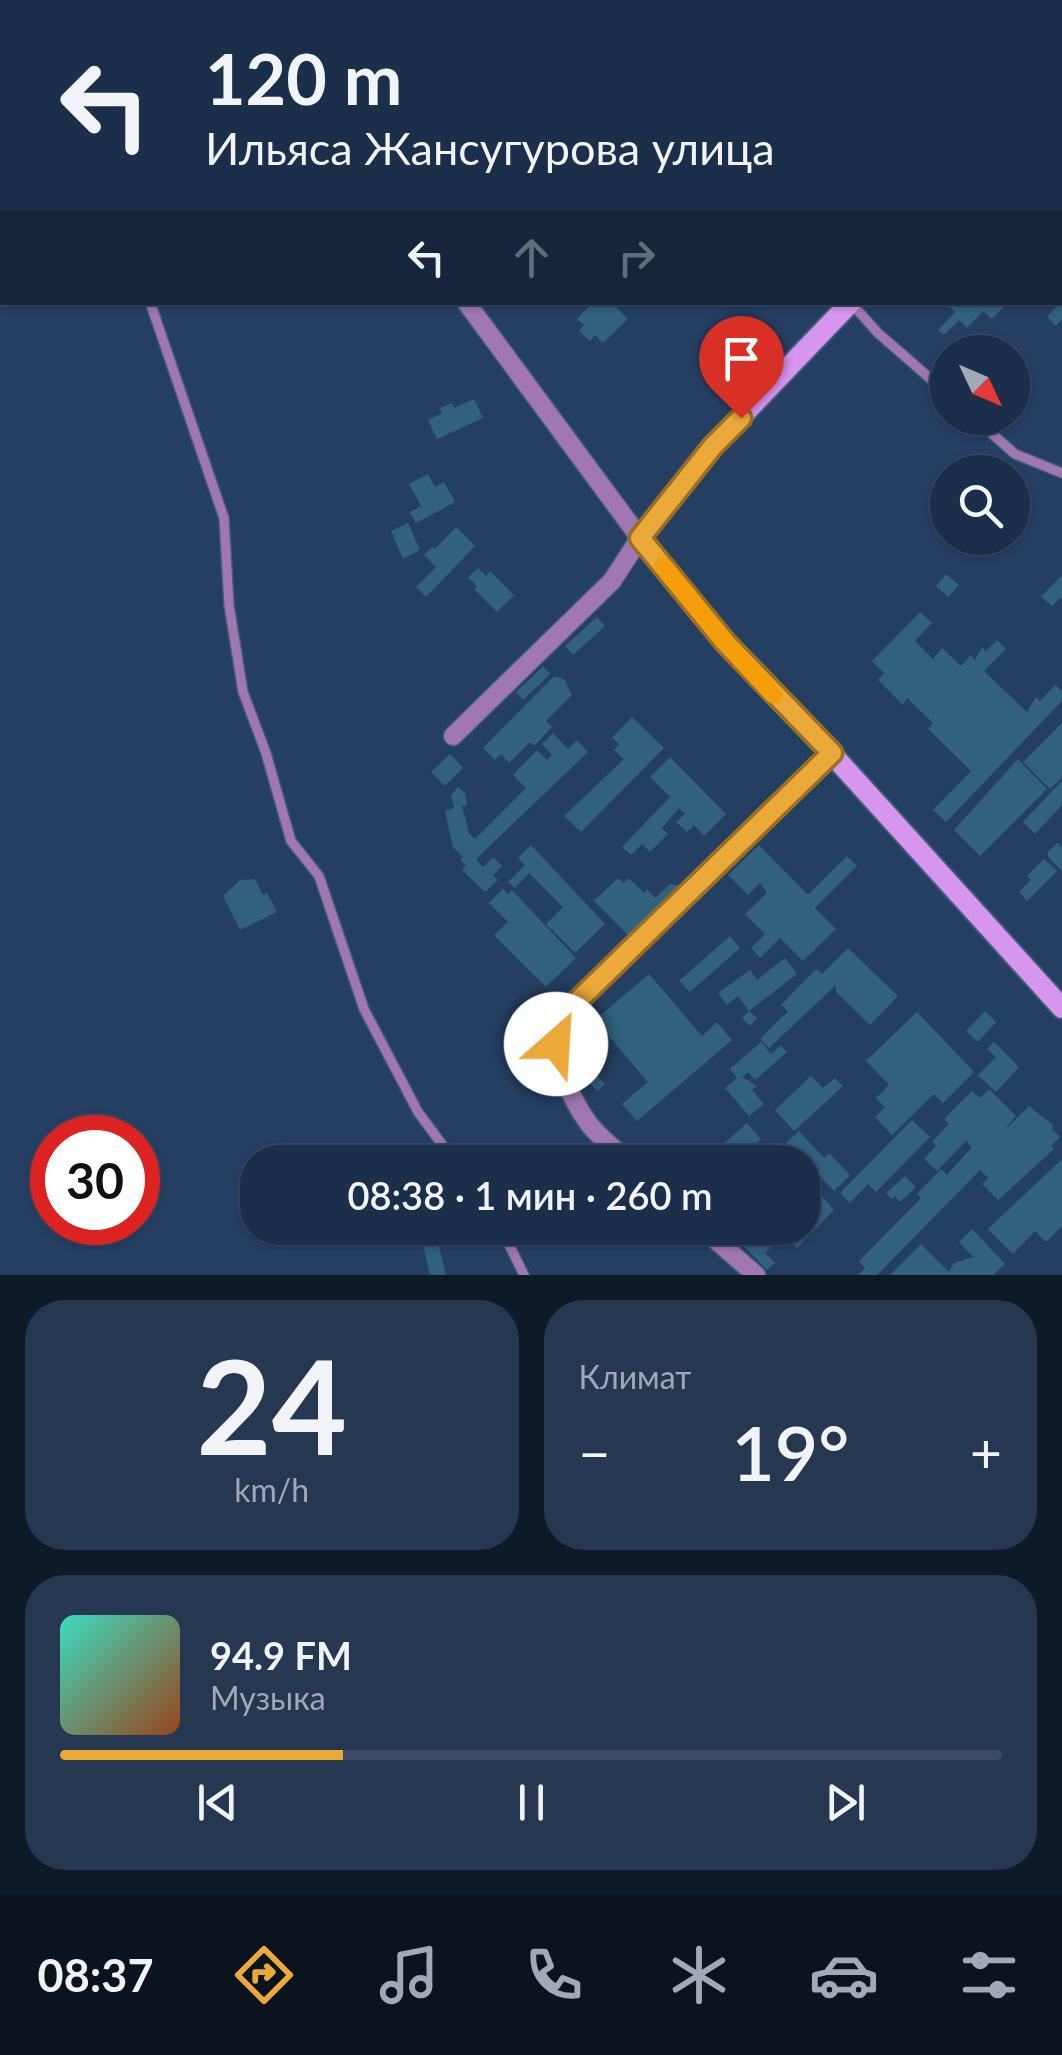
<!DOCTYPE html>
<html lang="ru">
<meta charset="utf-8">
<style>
body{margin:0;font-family:Lato,sans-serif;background:#253751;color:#f1f3f6;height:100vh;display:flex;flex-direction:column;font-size:38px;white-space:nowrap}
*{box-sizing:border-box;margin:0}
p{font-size:32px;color:#a0a9b5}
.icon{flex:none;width:55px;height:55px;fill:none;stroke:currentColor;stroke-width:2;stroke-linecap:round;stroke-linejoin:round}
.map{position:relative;height:1275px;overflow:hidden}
.panel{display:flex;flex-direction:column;gap:25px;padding:25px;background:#0f1a29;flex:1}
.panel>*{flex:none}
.banner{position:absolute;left:0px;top:0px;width:1062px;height:305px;box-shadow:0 2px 8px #0004,0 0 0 2px #3a4a62;background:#1c2f4a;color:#f1f3f6;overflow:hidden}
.needle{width:65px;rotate:134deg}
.buttons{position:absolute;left:930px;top:335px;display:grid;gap:20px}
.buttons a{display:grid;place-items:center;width:100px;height:100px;border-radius:50%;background:#1c2f4a;box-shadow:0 2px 8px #0004,0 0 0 2px #3a4a62;font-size:50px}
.speed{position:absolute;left:30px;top:1115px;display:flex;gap:20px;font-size:50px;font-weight:700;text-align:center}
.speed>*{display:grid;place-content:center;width:130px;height:130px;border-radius:50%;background:#1c2f4a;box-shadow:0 2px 8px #0004,0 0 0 2px #3a4a62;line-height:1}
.speed .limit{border:15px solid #d22;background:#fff;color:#111}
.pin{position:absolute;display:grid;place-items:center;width:85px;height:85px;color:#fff;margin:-102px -42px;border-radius:50% 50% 50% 0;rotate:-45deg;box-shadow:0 0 10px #0007}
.pin .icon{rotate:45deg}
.me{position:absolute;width:110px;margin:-55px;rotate:26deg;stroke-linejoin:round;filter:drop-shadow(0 0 8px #0008)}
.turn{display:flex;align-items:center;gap:35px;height:210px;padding:0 40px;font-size:45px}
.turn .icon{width:130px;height:130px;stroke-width:2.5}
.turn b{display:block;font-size:70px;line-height:85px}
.lanes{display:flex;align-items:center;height:95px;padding:0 40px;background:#0003;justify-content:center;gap:50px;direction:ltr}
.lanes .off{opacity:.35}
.big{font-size:75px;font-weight:600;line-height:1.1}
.panel .tile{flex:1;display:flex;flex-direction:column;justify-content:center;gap:15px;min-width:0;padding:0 35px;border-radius:40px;background:#253751}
.panel .dial{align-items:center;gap:0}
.dial b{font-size:130px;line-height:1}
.song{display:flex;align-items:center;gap:30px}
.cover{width:120px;height:120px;border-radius:15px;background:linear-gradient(135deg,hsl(170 70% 55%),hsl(20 70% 35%))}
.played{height:10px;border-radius:5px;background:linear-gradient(90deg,#eba939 30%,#3a4a62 30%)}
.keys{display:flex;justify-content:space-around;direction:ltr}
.heat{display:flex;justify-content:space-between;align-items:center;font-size:55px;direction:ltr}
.panel .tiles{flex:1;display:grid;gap:25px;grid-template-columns:1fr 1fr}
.tile:last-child{grid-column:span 2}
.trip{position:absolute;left:240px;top:1145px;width:580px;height:100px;border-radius:40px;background:#1c2f4a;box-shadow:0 2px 8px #0004,0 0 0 2px #3a4a62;font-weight:600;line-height:100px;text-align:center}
.tab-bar{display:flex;height:160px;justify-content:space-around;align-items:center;background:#0b131e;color:#a0a9b5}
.tab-bar .icon{width:70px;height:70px}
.tab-bar .active{color:#eba939}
.tab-bar b{font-size:45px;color:#f1f3f6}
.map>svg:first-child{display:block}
.building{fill:#31617d}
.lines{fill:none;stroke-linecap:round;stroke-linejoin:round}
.lane-casing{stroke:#455c7b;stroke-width:12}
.street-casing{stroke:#455c7b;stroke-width:21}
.secondary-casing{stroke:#455c7b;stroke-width:24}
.lane{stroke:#a077b0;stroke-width:9}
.street{stroke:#a077b0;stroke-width:18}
.secondary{stroke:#d695ef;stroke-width:20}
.route-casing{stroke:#996e25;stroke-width:25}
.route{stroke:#eba939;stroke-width:18}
.slow{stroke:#f59e0b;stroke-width:18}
</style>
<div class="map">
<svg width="1062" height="1275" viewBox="0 0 1062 1275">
<rect width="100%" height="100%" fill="#253f63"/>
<g class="building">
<polygon points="1062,300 1062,319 1056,326 1047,317"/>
<polygon points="593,302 611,302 628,319 603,343 595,335 590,341 579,331 584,325 577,319"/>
<polygon points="945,302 1008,302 992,319 983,311 967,328 959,320 944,335 938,330 955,312"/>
<polygon points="474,399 483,418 437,439 428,420 442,413 440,408 452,403 454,408"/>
<polygon points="428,474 435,487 444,482 455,502 416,523 410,512 421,506 409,484"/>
<polygon points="408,523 420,550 403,559 391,531"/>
<polygon points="456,527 475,546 426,597 416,587 436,567 424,555 432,547 435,549"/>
<polygon points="478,568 486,576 490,571 514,595 497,612 474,589 477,586 468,577"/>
<polygon points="946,574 959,585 948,597 936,586"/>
<polygon points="1062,575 1062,600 1060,598 1052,606 1041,597"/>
<polygon points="920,612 932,623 915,641 933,659 942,648 961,666 971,655 975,660 982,647 986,651 997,640 1006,649 984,671 1027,712 1036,697 1040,701 1055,685 1062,691 1062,701 946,822 933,810 971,771 928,729 933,723 907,698 903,705 878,680 884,673 872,661"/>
<polygon points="597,617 605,626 573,655 565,646"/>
<polygon points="543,666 550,674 523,700 516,692"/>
<polygon points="554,676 564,679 572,695 546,721 552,727 534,746 530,742 509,763 501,754 495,760 483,748"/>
<polygon points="632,717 664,748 581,832 564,816 624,759 614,750 619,744 612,738"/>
<polygon points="1062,723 1062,777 1050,789 1023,762"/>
<polygon points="553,733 568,749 577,740 588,752 476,859 483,867 493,857 502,866 493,875 498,880 485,892 462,870 466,865 460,859 463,857 453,847 445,811 454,808 451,796 458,787 465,793 467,805 462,806 469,833 475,839 526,788 513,775 537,750 547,760 552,755 542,744"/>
<polygon points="450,754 463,768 445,786 431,772"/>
<polygon points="670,757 726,814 704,836 694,825 687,832 676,822 685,814 679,808 662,828 668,834 650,852 642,844 631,855 622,847 670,797 650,777"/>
<polygon points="1018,759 1047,789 980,856 954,830"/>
<polygon points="1062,781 1062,805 1035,834 1023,822"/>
<polygon points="1057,843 1062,847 1062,871 1048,857 1048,852"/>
<polygon points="531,845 605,924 575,953 546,924 563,907 529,873 515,888 508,882 525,865 518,858"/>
<polygon points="759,845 808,895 847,856 857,866 815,908 836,929 803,961 780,938 760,958 751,948 765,934 745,914 767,893 760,883 748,895 728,875"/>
<polygon points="1044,859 1057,871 1027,901 1019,892 1031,880 1027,876"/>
<polygon points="618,878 624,883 629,878 644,893 647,889 655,898 670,884 683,886 630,937 594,901"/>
<polygon points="255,879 263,895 267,893 277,912 240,930 223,896 240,880"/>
<polygon points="503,889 508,894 512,890 576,958 546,987 494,935 508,922 489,903"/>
<polygon points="730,936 740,948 690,992 679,981"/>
<polygon points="848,948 898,996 870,1025 836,992 836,985 769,1048 760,1039 788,1011 781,1005 816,969 822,974"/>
<polygon points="785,958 797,974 749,1011 757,1018 750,1026 742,1018 749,1011 738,996 727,1005 718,993 750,970 757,980"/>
<polygon points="649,974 702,1036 717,1022 732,1040 637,1121 622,1104 648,1082 595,1020"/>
<polygon points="589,1010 595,1016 573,1038 567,1031"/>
<polygon points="985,1011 996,1022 978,1042 966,1031"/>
<polygon points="917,1012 974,1072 943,1103 934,1094 892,1135 875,1117 885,1107 876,1098 889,1085 866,1061"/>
<polygon points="761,1042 771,1054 781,1045 787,1052 755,1080 748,1072 742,1077 757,1086 752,1090 764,1104 749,1116 725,1088 737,1078 730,1069"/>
<polygon points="994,1042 1019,1067 996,1092 978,1075 996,1057 987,1049"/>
<polygon points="580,1045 591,1057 585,1062 605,1084 597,1091 566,1057"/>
<polygon points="811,1076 823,1088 835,1078 843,1086 794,1131 775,1110"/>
<polygon points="989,1089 1016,1116 1002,1133 1029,1106 1053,1125 1052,1129 1060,1137 1051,1146 1054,1149 998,1200 982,1184 988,1178 980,1170 877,1275 858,1275 865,1268 859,1261 921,1198 917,1194 941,1169 947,1175 972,1147 966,1141 937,1171 924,1159 936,1146 932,1142 949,1124 944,1119 972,1091 980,1098"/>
<polygon points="912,1120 930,1137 876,1192 868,1184 850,1203 840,1193"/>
<polygon points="747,1123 761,1139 736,1162 730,1162 718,1149"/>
<polygon points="799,1131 824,1158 829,1153 850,1175 834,1191 814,1170 806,1177 834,1210 797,1248 776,1228 802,1228 802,1162 787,1162 790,1160 780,1149"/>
<polygon points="1062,1159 1062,1226 1046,1242 1035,1231 1013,1254 988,1229"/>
<polygon points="905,1176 916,1187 900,1202 895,1196 892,1199 886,1193"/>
<polygon points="731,1228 756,1228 743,1240"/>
<polygon points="758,1229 773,1245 765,1253 775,1263 767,1270 742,1244"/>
<polygon points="972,1229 1005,1264 993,1275 890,1275 921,1244 949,1272 954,1263 973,1257 959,1242"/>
<polygon points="437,1238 446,1275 430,1275 422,1241"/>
</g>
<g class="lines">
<defs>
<g id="lane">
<polyline points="150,302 224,518 229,605 243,692 266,753 291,841 319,876 364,1009 418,1112 455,1162"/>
<polyline points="851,303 878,333 948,394"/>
<polyline points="974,418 1015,454 1062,473"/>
<polyline points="501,1228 524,1275"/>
</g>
<g id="street">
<polyline points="248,0 250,2"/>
<polyline points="453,736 612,581 640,538 466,302"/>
<path d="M 629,1162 C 616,1150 600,1138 589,1124 C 567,1094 554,1057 558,1020 L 831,753"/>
<polyline points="702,1228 756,1275"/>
</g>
<g id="secondary">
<polyline points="1060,71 1062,69"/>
<polyline points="851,302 713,446 640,538 725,643 831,753 1062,1008"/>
</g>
</defs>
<use href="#lane" class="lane-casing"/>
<use href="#street" class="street-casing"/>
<use href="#secondary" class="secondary-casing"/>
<use href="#lane" class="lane"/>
<use href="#street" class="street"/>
<use href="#secondary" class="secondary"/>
</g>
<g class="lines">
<defs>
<polyline id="route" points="556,1044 558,1020 832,753 725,642 640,538 713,446 741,418"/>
</defs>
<use href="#route" class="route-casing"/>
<use href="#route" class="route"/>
<polyline class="slow" points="663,566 725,642 774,695"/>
</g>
</svg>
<div class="buttons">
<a><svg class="needle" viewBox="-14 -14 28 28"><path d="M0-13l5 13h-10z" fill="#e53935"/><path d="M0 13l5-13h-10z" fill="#a0a9b5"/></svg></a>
<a><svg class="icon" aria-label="search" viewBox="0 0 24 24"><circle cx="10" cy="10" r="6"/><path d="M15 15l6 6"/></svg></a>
</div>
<div class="speed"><div class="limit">30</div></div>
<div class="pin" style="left:741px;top:418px;background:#d93025"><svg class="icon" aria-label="arrive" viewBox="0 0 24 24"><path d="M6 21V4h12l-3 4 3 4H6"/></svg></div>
<svg class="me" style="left:556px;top:1044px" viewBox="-20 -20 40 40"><circle r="19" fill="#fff"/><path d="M0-13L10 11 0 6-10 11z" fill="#eba939"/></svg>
<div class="trip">08:38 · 1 мин · 260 m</div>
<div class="banner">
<div class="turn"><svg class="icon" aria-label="left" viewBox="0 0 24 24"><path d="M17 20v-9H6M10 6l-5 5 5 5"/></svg><div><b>120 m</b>Ильяса Жансугурова улица</div></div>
<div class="lanes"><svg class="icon" aria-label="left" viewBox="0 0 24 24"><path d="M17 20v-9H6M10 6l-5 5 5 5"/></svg><svg class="icon off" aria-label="ahead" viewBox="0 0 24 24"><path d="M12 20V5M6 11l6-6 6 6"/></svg><svg class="icon off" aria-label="right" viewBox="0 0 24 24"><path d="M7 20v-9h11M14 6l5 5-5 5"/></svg></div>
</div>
</div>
<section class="panel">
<div class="tiles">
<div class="tile dial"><b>24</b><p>km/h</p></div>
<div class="tile"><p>Климат</p>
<div class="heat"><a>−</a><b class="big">19°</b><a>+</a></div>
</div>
<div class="tile">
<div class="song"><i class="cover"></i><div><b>94.9 FM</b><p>Музыка</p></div></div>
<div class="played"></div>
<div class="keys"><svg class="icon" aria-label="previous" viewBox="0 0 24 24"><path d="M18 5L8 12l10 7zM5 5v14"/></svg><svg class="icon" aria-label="pause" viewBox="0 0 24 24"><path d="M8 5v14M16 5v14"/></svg><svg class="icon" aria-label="next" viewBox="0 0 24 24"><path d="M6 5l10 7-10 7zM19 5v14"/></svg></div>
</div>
</div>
</section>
<nav class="tab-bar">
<b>08:37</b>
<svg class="icon active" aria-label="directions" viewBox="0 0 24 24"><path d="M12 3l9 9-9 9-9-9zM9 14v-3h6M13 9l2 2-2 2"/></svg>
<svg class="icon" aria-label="music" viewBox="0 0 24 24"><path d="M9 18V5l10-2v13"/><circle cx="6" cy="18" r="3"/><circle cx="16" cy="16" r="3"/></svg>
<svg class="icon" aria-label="phone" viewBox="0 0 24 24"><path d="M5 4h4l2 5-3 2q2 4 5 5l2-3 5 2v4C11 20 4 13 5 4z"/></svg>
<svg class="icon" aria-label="climate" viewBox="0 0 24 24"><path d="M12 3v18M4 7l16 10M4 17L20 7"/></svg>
<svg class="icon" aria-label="car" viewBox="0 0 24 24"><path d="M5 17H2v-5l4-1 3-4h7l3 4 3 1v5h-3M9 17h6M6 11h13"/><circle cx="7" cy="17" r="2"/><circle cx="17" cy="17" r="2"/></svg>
<svg class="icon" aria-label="filters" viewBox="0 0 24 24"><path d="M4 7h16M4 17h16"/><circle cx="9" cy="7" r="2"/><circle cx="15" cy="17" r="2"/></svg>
</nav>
